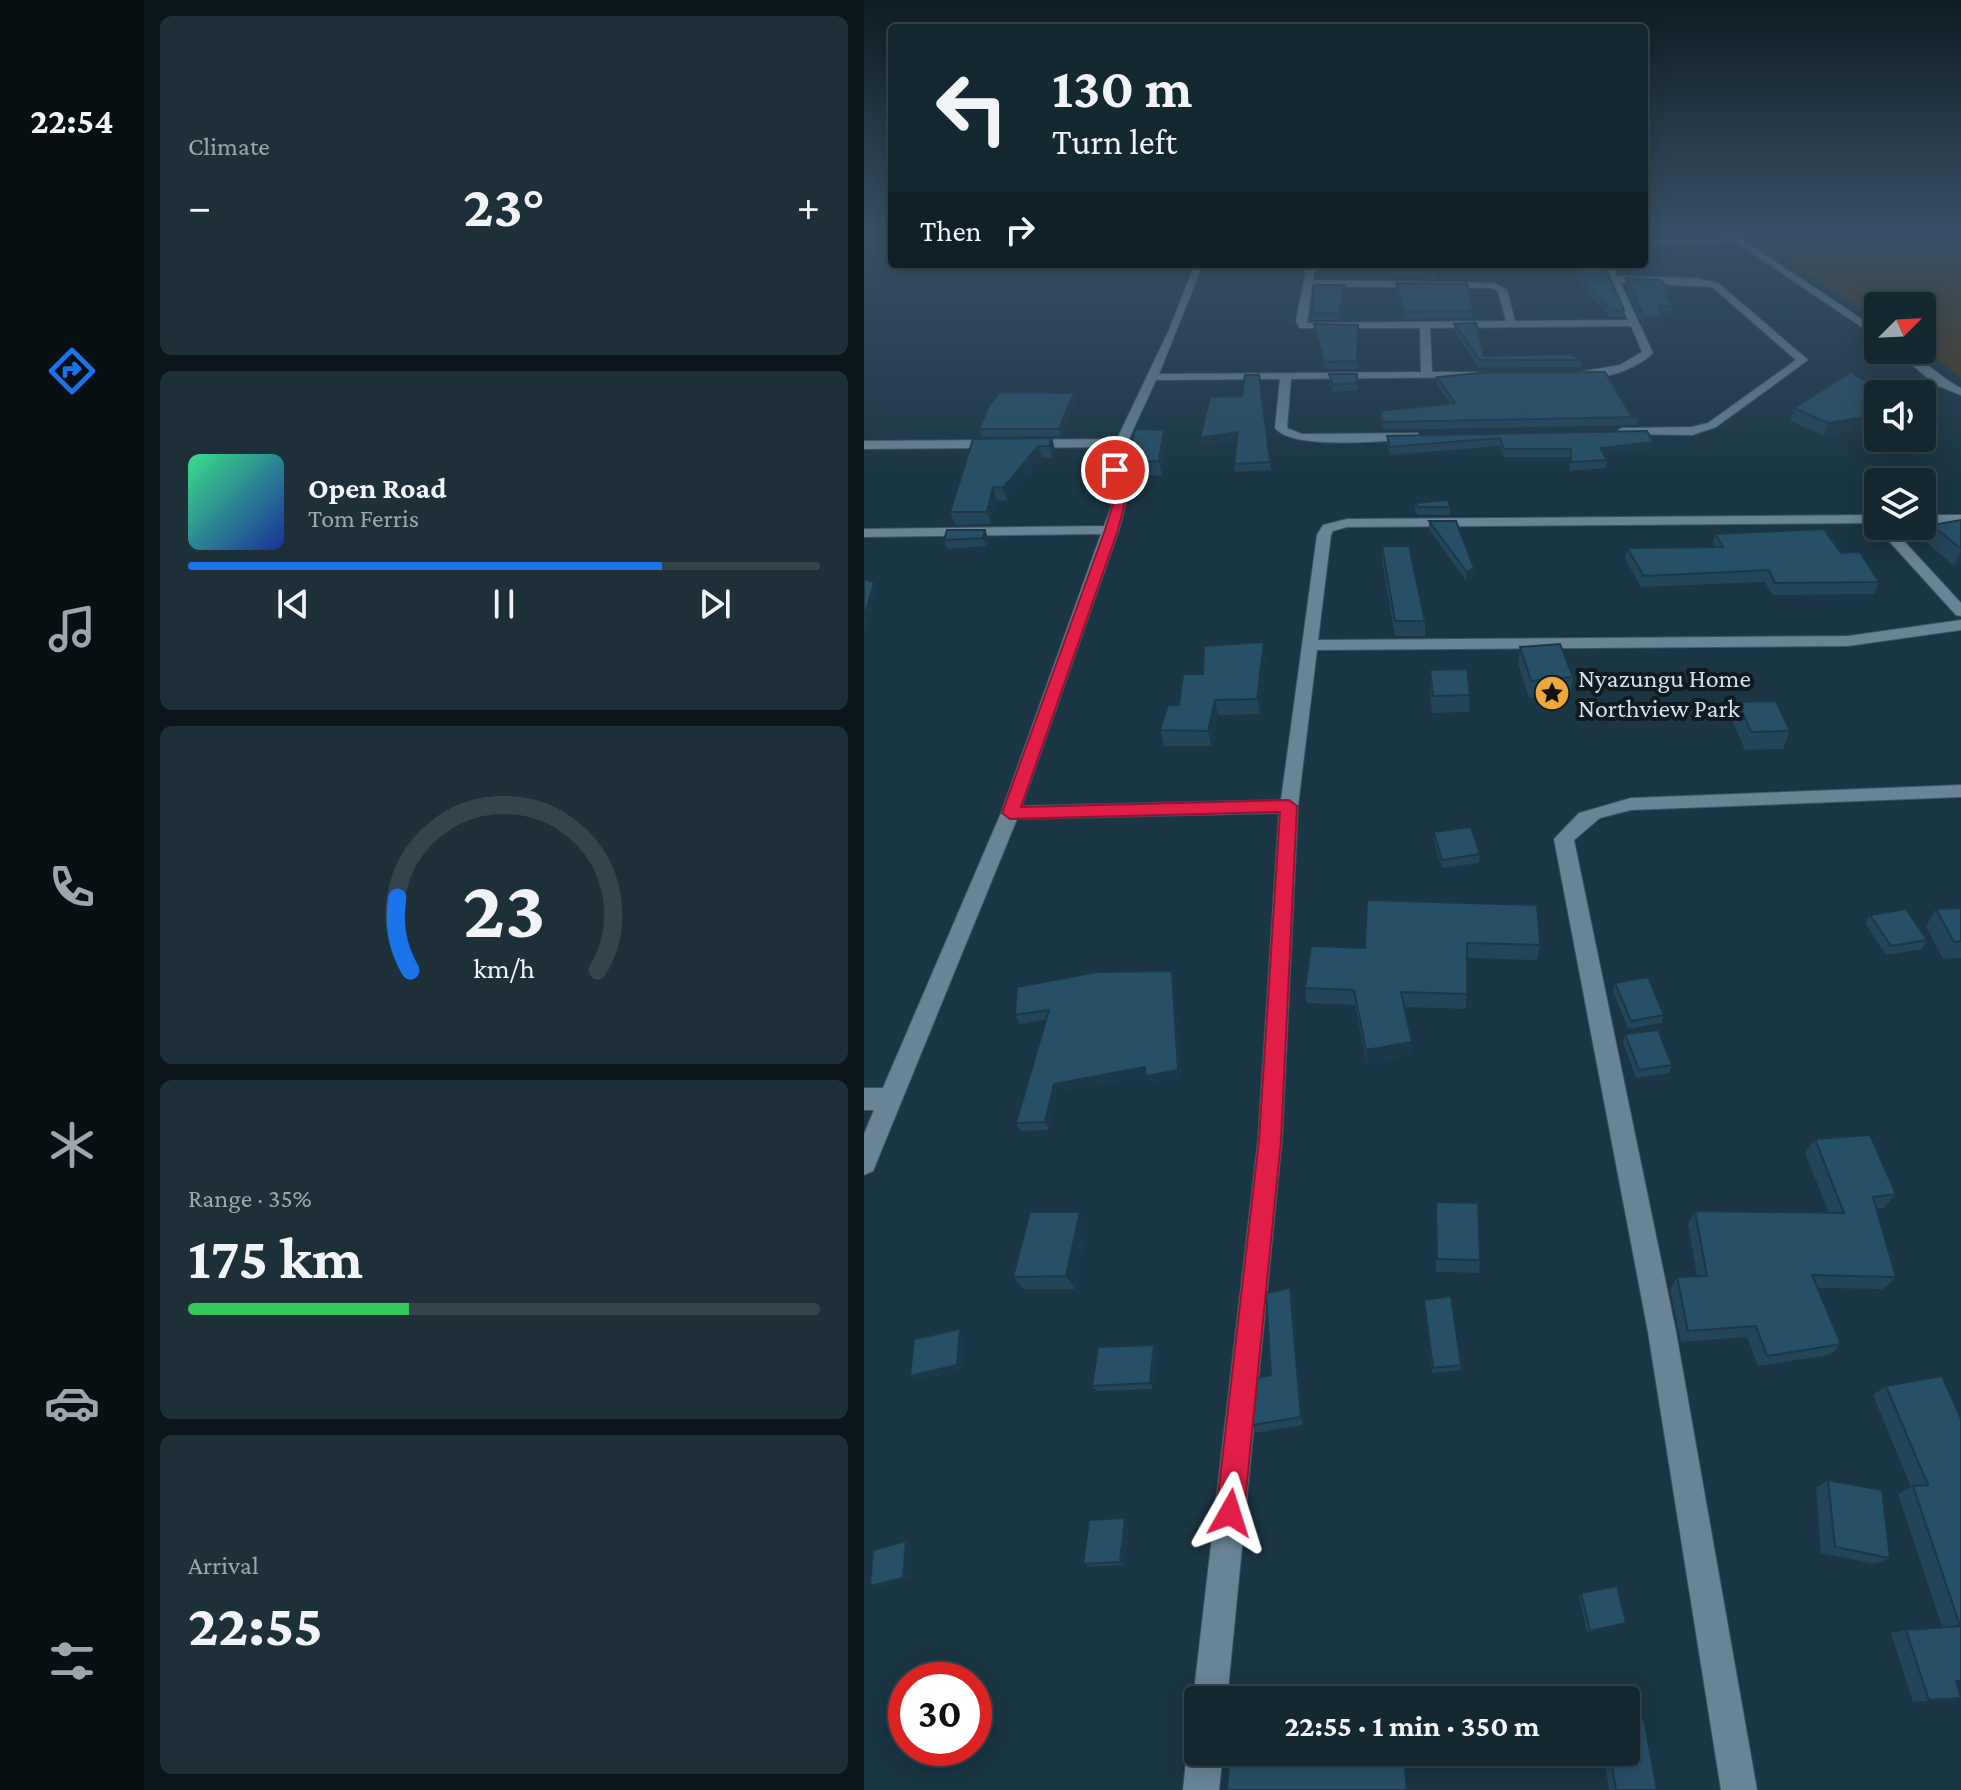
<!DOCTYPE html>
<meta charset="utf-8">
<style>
body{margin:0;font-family:"Crimson Pro",serif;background:#1d303a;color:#f1f3f6;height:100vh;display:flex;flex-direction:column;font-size:30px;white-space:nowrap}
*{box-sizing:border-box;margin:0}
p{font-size:26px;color:#9da6ac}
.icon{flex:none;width:44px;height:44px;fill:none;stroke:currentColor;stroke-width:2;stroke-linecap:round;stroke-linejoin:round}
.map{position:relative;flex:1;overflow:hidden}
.sheet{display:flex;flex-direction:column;gap:16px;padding:16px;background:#0b161c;width:720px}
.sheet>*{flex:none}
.banner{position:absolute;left:24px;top:24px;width:760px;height:244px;border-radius:8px;box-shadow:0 4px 20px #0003,0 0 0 2px #33444d;background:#142832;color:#f1f3f6;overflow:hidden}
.needle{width:52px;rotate:66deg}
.fabs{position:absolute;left:1000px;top:292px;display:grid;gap:16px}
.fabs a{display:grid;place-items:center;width:72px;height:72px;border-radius:8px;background:#142832;box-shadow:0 4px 20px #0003,0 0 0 2px #33444d;font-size:40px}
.speed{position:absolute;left:24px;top:1662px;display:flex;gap:16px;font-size:40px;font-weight:700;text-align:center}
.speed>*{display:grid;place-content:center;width:104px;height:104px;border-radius:50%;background:#142832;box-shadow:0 4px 20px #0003,0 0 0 2px #33444d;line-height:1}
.speed .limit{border:12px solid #d22;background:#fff;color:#111}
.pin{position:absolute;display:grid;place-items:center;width:68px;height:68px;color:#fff;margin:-34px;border:4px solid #fff;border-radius:50%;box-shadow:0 2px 8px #0007}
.me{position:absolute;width:88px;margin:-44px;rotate:6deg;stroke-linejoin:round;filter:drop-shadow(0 0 6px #0008)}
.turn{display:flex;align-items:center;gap:28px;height:168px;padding:0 32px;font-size:36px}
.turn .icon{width:104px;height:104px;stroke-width:2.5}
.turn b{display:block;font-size:56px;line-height:68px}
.then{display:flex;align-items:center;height:76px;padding:0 32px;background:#0003;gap:16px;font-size:30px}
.big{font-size:60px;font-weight:700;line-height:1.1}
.sheet .widget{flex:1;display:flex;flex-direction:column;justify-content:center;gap:12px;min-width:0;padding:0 28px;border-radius:12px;background:#1d303a}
.sheet .dial{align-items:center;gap:0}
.dial svg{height:208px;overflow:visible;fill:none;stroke:#33444d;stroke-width:7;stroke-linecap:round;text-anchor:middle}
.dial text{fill:#f1f3f6;stroke:none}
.song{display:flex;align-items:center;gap:24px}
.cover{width:96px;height:96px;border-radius:12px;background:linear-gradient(135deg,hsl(150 70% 55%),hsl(230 70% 35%))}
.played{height:8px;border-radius:4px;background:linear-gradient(90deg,#1a73e8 75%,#33444d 75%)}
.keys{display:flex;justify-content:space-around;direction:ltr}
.heat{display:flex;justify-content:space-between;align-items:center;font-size:44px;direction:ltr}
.charge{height:12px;border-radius:6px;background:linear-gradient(90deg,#34c759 35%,#33444d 0)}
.trip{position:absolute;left:320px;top:1686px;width:456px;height:80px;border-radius:8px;background:#142832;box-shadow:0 4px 20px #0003,0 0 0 2px #33444d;font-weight:700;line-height:80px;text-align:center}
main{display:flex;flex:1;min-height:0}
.menu{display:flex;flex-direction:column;width:144px;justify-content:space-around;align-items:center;background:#081014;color:#9da6ac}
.menu .icon{width:56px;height:56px}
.menu .selected{color:#1a73e8}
.menu b{font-size:36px;color:#f1f3f6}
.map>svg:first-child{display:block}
.green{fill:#4d381b}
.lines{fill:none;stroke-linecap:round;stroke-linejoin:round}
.street-casing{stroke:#3c535f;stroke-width:2}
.secondary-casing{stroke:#3c535f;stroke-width:2}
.street{fill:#688495;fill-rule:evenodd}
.secondary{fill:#688495;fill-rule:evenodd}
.wall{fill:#214559}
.shaded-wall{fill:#1b3848}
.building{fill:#265067;stroke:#1b3848;stroke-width:2}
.route{fill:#e11d48;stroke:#92132f;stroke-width:2}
.labels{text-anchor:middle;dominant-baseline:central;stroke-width:8;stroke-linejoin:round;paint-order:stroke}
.poi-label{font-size:26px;fill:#d0dfe9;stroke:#101b21;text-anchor:start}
</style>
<main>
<nav class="menu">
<b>22:54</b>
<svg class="icon selected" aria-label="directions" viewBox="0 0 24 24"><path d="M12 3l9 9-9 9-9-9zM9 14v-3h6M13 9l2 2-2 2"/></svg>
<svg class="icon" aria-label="music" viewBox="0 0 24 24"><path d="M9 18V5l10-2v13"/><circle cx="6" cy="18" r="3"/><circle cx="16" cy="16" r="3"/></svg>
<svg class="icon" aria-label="phone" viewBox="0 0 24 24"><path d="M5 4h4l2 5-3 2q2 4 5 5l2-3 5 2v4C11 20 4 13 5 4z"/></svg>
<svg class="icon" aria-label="climate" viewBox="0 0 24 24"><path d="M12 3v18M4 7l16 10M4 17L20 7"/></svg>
<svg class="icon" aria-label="car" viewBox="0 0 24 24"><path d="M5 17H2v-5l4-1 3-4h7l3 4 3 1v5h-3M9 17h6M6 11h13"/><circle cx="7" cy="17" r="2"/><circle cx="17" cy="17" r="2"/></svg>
<svg class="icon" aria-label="filters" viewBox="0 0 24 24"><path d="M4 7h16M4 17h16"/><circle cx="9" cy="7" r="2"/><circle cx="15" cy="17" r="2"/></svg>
</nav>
<section class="sheet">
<div class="widget"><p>Climate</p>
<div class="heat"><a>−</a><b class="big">23°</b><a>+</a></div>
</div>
<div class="widget">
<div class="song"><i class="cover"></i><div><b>Open Road</b><p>Tom Ferris</p></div></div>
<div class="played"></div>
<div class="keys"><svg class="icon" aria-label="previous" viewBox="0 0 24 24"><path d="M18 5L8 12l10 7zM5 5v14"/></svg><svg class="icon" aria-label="pause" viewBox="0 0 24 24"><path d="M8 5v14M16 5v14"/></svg><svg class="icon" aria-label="next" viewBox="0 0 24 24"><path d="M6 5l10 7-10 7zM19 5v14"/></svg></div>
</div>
<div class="widget dial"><svg viewBox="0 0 100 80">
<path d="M14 69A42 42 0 1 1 86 69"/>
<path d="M14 69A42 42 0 0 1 9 41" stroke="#1a73e8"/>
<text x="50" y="56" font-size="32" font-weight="700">23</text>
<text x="50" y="72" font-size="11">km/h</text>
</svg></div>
<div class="widget"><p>Range · 35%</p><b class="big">175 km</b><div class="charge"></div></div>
<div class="widget"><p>Arrival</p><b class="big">22:55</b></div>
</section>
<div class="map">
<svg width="1097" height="1790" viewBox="0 0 1097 1790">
<rect width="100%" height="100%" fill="#1a3543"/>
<polygon class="green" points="885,234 1097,234 1097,377 1057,350 1058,306 1014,306 1014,321"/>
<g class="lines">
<defs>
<g id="street">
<polygon points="780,240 876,239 880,242 780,246"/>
<path d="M 331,264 L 339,264 L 295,374 L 557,372 L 556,328 L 436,328 L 432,321 L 443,264 L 451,264 L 449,280 L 631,283 L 643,290 L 651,321 L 764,320 L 739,264 L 747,264 L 753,276 L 833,278 L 854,283 L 944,360 L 852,427 L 828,435 L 754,434 L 754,430 L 758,428 L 827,427 L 844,423 L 932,360 L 848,287 L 756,282 L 789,353 C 773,369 730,386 709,373 L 756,365 L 778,352 L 767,326 L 566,328 L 568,372 L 614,372 L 618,373 L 618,377 L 427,379 L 423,428 L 438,434 L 554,433 L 554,439 L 550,440 C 520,440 429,451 411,428 L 416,379 L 292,380 L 263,443 L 257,470 L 264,494 L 255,530 L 158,806 L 417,800 L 453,535 L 459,525 L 483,519 L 1014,515 L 1014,523 L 483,527 L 469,531 L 467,535 L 454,640 L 984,636 L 1097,620 L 1097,630 L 984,646 L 453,650 L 434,806 L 418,1140 L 363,1700 L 334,1700 L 334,1712 L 329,1700 L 394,1140 L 415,813 L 153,819 L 9,1171 L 0,1175 L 0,1134 L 10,1110 L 0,1110 L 0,1088 L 19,1088 L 137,813 L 237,534 L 0,537 L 0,529 L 240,526 L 252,494 L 245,470 L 250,447 L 0,449 L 0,441 L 253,439 L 305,330 ZM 448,286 L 626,288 L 634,291 L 642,321 L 443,323 Z"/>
<rect x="1058" y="515" width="39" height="8"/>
<polygon points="1014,524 1026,526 1097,603 1097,616 1092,615 1014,529"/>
<polygon points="1097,785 1097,797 767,810 736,818 710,840 812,1332 893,1790 857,1790 784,1332 690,839 715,813 767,798"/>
<polygon points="334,1737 334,1752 359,1752 355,1790 319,1790 323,1752 329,1740"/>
</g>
<g id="secondary">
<polygon points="860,234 870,234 1014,330 1014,338"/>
<path d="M 1030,350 C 1053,350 1075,378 1097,388 L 1097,395 L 1072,385 Z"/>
</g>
</defs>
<use href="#street" class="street-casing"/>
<use href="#secondary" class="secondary-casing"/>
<use href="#street" class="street"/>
<use href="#secondary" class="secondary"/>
</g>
<g class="wall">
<polygon points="528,270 572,272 572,279 528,277"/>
<polygon points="711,270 760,310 759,317 746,317 710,277"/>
<polygon points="762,278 806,293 805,300 809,306 808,313 798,313 800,315 798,322 779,325 761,285"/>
<polygon points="532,283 609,311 609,318 541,319 532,290"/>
<polygon points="482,292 475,320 448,320 448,313"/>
<polygon points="450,324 494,325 494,369 461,369 451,331"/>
<polygon points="590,324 620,356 718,360 717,367 615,368 590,331"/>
<polygon points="465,374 493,374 494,390 469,392 466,382"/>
<polygon points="395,375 407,470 371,472 370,464 373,440 337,446"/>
<polygon points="573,377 768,417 774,417 773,425 520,430 516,418 516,411 586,403 573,384"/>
<polygon points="210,393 212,401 197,436 118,437 115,429"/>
<polygon points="1014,394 1014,427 960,436 926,421 930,408"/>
<polygon points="783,431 788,450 740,455 743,460 742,468 706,471 706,457 640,457 636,446 526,455 523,443 523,436"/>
<polygon points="188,438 191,450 188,458 178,458 143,501 133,500 127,524 91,525 86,512 109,439"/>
<polygon points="302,444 298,475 268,477 265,462"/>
<polygon points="551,503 586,507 586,515 554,515 551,511"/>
<polygon points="1097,520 1097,565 1090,566 1061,541 1068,525"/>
<polygon points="565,521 610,568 609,577 602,581 565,529"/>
<polygon points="121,530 124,538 122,546 83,549 80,540"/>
<polygon points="851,534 977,553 1015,582 1010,594 908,595 901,582 777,587 761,559 763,548 849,547"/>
<polygon points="518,546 561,621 561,636 531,636 518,561"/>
<polygon points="656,647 709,677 706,695 665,698 654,664"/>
<polygon points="402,657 396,714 354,715 347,746 300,746 296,730 339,674"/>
<polygon points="566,670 606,695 605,712 568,713 566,687"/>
<polygon points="874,702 926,731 919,749 881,750 868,720"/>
<polygon points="570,832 616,854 615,863 578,868 570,841"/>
<polygon points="503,900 676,945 673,960 603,958 602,1009 540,1007 548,1056 503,1065 491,1005 443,1003 441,988 501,948"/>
<polygon points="1097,908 1097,958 1079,959 1062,926 1072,909"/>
<polygon points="1006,915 1063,940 1058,949 1022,955 1001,923"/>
<polygon points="308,971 311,979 317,1078 285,1084 282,1076 194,1092 185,1130 157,1131 152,1123 183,1019 156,1024 151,1015"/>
<polygon points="751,983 800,1015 797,1023 764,1029 749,991"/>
<polygon points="761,1034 808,1065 805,1073 772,1078 759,1042"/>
<polygon points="951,1139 1032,1194 1020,1208 1012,1208 1032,1277 1019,1289 953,1288 977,1344 966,1355 894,1366 883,1337 817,1342 806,1289 813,1277 833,1276 824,1224 831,1211 965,1213 941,1153"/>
<polygon points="572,1202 616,1260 615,1273 572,1272"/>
<polygon points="216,1212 225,1226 211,1289 160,1289 149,1277"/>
<polygon points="426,1288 429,1299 439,1425 392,1433 388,1425 407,1375"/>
<polygon points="560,1300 597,1365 597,1370 568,1373"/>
<polygon points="290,1345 294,1351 289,1389 233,1391 228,1386"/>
<polygon points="1022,1386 1097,1419 1097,1682 1092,1682 1097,1699 1049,1702 1027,1633 1042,1630 1078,1627 1034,1494 1047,1487 1009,1395"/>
<polygon points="964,1480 1026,1558 1011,1564 957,1553 952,1488"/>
<polygon points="261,1518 265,1521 260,1565 225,1567 219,1564"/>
<polygon points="717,1593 762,1623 758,1625 723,1633 715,1596"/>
<polygon points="739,1752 762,1752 793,1790 745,1790"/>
</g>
<g class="shaded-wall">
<polygon points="481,285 482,292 475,320 475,313"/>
<polygon points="800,315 798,322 779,325 780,318"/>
<polygon points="210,393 212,401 197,436 195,429"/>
<polygon points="1014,415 1014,427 960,436 964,423"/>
<polygon points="300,430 302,444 298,475 295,461"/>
<polygon points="374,432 375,439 337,446 336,438"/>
<polygon points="188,438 191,450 188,458 185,446"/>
<polygon points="789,442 788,450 735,456 736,448"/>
<polygon points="174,446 178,458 143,501 139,488"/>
<polygon points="129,487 133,500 127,524 123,512"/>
<polygon points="121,530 124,538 122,546 119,538"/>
<polygon points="1097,551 1097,565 1090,566"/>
<polygon points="610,568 609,577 602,581 603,572"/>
<polygon points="10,582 14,591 0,644 0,619"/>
<polygon points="400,642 402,657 396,714 393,699"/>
<polygon points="351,700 354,715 347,746 344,731"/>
<polygon points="308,971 311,979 317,1078 285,1084 282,1076"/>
<polygon points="548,1042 548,1056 503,1065 502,1050"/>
<polygon points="281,1067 284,1075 194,1092 185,1130 181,1122 190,1084"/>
<polygon points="216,1212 225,1226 211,1289 202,1276"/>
<polygon points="426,1288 429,1299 439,1425 437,1417"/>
<polygon points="96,1329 102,1335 100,1371 53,1381 46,1376"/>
<polygon points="290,1345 294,1351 289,1389 286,1383"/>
<polygon points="261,1518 265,1521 260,1565 256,1562"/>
<polygon points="42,1541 50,1544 47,1580 15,1589 6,1586"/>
</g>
<g class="building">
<polygon points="570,268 572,272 528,270"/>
<polygon points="742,269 760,310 746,310 711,270"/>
<polygon points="762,278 797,280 806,293 800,293 809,306 794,306 800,315 780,318"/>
<polygon points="532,283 603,284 609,311 541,312"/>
<polygon points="450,285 481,285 475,313 448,313"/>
<polygon points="612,323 620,356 705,354 718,360 616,360 590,324"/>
<polygon points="450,324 494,325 493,361 460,362"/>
<polygon points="741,372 768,417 774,417 519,422 516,411 591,403 573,377 616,373"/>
<polygon points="987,372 1021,394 1014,394 1014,415 964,423 930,408"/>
<polygon points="465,374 493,374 493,383 469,385"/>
<polygon points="381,375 395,375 406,462 370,464 374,432 336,438 346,397 378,396"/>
<polygon points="136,392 210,393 195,429 115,429 125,405"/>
<polygon points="271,429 300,430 295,461 265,462"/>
<polygon points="783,431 789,442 736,448 743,460 707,462 707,449 640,449 636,438 526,447 523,436"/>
<polygon points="188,438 185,446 174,446 139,488 129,487 123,512 86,512 109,439"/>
<polygon points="584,500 586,507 555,507 551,503"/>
<polygon points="1097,520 1097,549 1068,525"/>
<polygon points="565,521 592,521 610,568 603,572"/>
<polygon points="960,529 977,553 996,552 1015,582 911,583 905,570 780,576 763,548 859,547 851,534"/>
<polygon points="83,530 121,530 119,538 80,540"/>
<polygon points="518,546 545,546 561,621 531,621"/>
<polygon points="0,579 10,582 0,619"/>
<polygon points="400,642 393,699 351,700 344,731 296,730 304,705 315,705 319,674 339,674 340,646"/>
<polygon points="696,644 709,677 667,681 656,647"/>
<polygon points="603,669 606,695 569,696 566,670"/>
<polygon points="912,701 926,731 887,732 874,702"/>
<polygon points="607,827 616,854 578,860 570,832"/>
<polygon points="503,900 673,905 676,945 603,943 603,994 537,992 548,1042 502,1050 490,990 441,988 447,946 501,948"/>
<polygon points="1097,908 1097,941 1090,942 1072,909"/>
<polygon points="1042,909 1063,940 1027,946 1006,915"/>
<polygon points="308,971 314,1070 282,1076 281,1067 190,1084 181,1122 152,1123 185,1010 151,1015 153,987 233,972"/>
<polygon points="784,977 800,1015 767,1021 751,983"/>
<polygon points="794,1030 808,1065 775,1070 761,1034"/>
<polygon points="1006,1135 1032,1194 1009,1197 1032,1277 948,1275 977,1344 903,1356 892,1326 824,1331 813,1277 843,1276 831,1211 980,1213 951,1139"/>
<polygon points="572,1202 614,1203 616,1260 573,1259"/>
<polygon points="166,1212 216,1212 202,1276 149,1277"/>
<polygon points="426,1288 437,1417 388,1425 393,1378 407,1375 402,1293"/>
<polygon points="587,1296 597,1365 569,1368 560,1300"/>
<polygon points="96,1329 93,1365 46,1376 50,1339"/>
<polygon points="290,1345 286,1383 228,1386 234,1347"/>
<polygon points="1078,1376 1097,1419 1097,1681 1092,1681 1097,1698 1065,1700 1042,1630 1096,1626 1049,1486 1064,1485 1022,1386"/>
<polygon points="964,1480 1018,1490 1026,1558 971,1547"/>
<polygon points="261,1518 256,1562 219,1564 225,1520"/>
<polygon points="42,1541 39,1578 6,1586 9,1550"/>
<polygon points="753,1586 762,1623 726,1631 717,1593"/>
<polygon points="780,1719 793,1790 752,1790 746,1752 762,1752 762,1721"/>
<polygon points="366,1752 539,1752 543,1790 363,1790"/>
</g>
<linearGradient id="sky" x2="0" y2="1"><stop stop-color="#0e1d25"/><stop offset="0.48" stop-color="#385166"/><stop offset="1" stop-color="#385166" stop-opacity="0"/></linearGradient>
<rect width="1097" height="485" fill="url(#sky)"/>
<polygon class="route" points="251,466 257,470 263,494 254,530 157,807 425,800 433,806 417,1140 380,1513 376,1523 366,1527 356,1523 352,1513 395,1140 416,812 146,819 138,813 241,530 252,494 246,470"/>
<defs>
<symbol id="sight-disc" viewBox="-11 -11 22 22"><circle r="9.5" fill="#eda83b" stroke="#101b21"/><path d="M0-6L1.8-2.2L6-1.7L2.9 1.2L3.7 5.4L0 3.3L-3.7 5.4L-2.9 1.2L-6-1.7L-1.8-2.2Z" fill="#111"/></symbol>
</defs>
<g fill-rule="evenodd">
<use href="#sight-disc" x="668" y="673" width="40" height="40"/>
</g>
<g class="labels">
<g class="poi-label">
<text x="714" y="678">Nyazungu Home<tspan x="714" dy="30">Northview Park</tspan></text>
</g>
</g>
</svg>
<div class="fabs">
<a><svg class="needle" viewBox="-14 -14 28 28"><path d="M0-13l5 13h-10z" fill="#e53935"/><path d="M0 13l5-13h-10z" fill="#9da6ac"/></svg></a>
<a><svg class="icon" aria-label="sound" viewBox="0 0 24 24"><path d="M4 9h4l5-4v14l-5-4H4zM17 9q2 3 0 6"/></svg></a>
<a><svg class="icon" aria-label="layers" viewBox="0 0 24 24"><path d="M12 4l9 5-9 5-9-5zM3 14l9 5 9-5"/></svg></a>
</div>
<div class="speed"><div class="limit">30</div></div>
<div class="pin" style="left:251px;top:470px;background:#d93025"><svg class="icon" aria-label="arrive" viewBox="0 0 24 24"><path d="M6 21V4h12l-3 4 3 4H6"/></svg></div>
<svg class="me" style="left:366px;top:1513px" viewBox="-20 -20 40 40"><path d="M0-17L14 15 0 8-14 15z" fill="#e11d48" stroke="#fff" stroke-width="4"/></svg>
<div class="trip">22:55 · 1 min · 350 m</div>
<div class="banner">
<div class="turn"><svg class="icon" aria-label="left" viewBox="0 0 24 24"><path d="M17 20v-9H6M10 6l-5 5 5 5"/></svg><div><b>130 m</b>Turn left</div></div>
<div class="then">Then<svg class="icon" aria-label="right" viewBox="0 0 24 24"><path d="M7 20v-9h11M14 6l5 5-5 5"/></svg></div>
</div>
</div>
</main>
